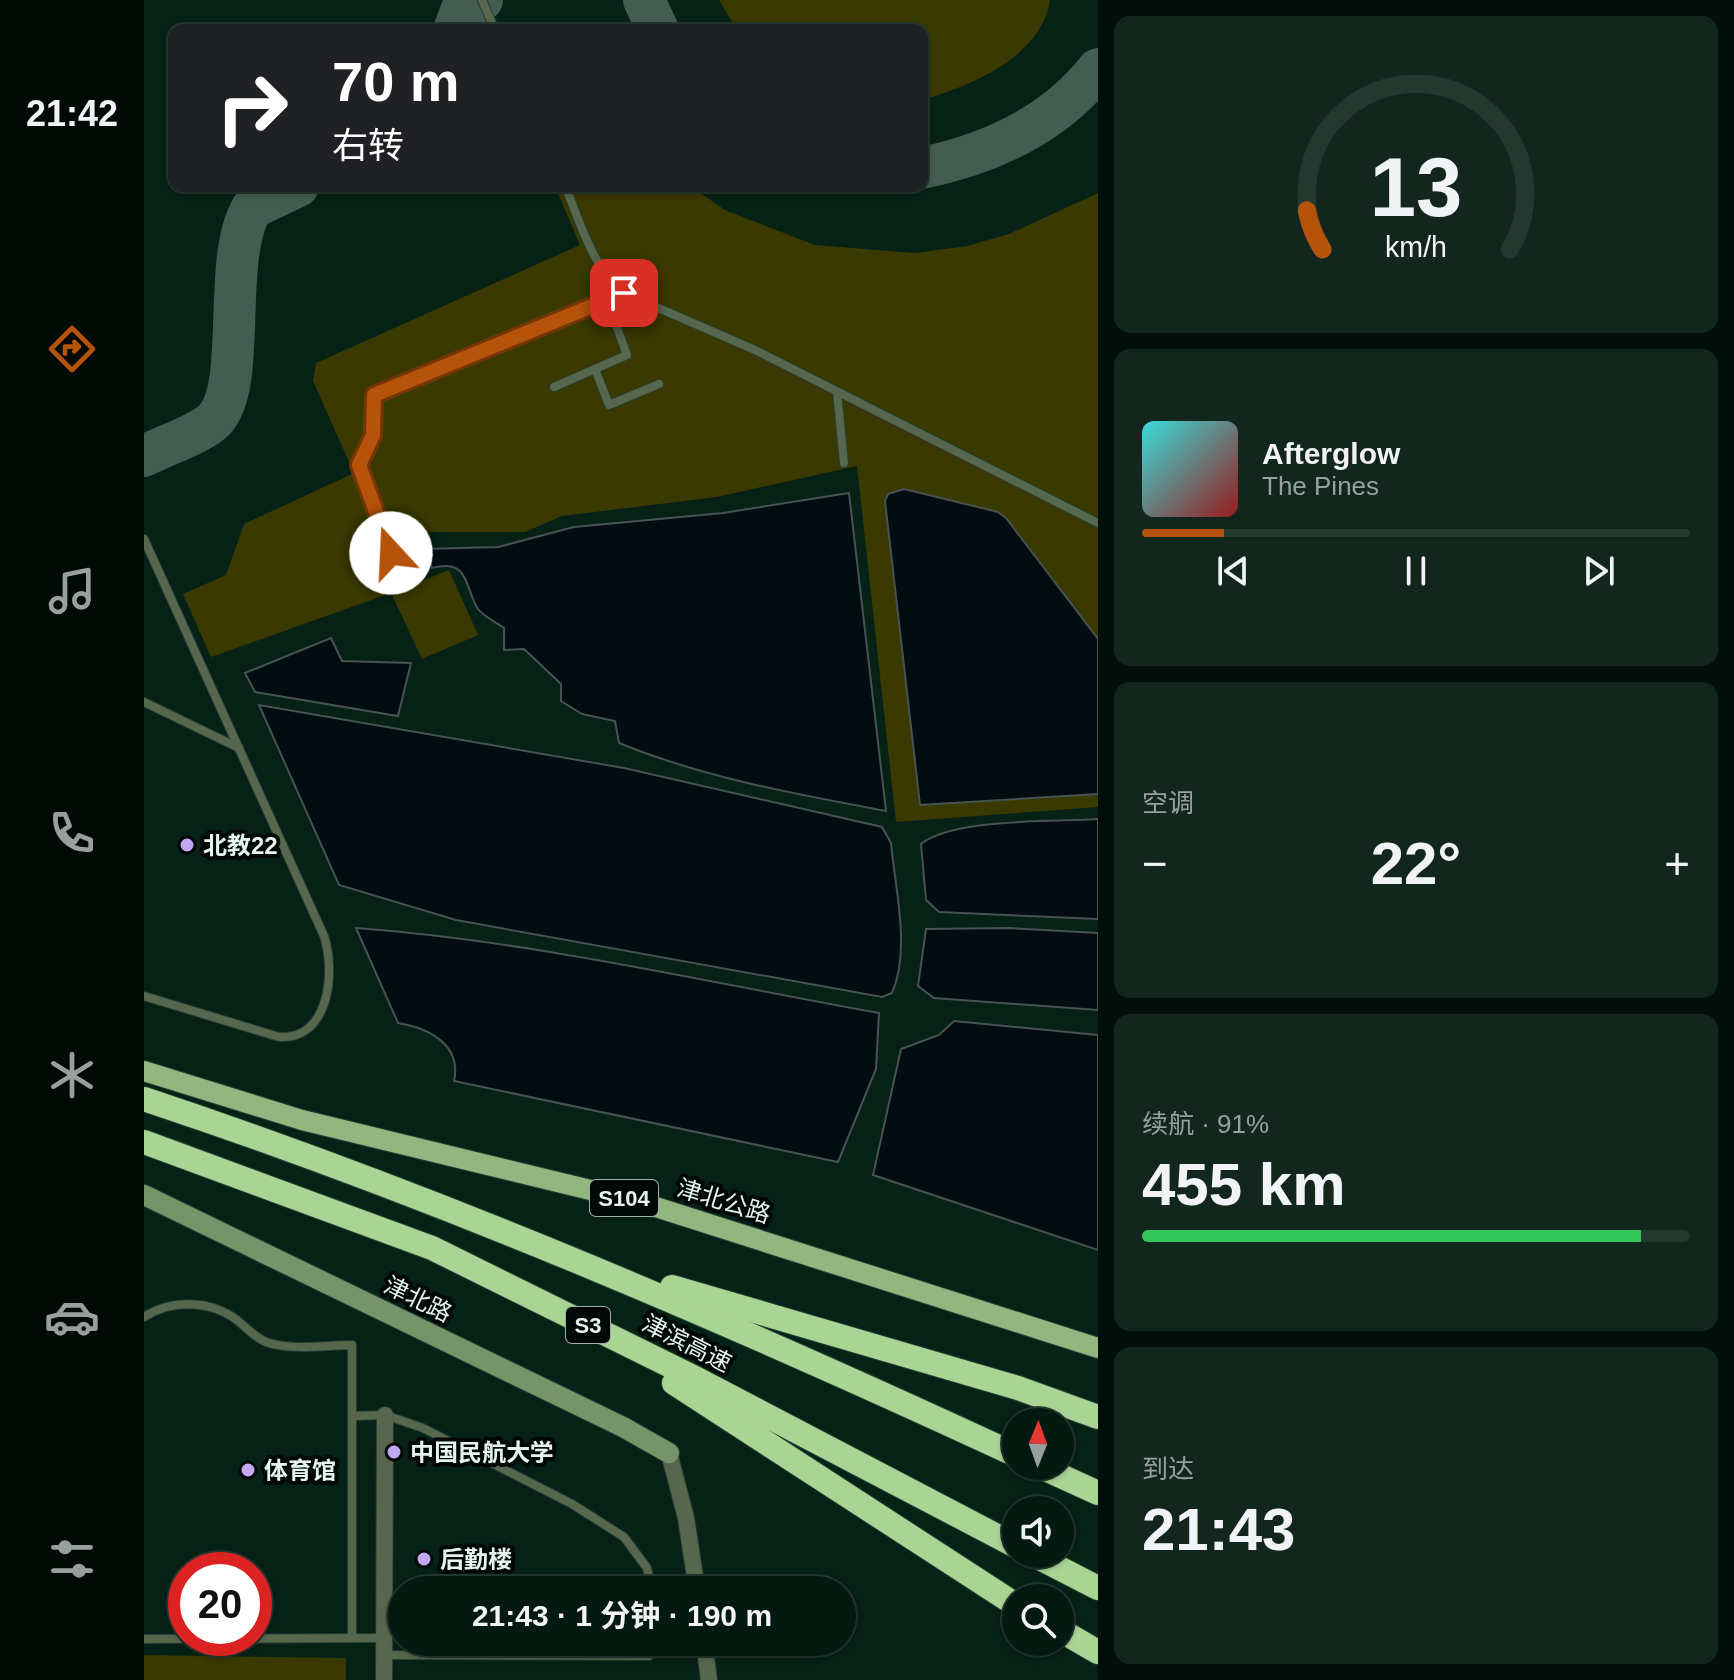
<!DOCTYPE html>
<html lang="zh">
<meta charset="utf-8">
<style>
body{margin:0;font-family:Arial,"Noto Sans SC",sans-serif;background:#12261e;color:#f1f3f6;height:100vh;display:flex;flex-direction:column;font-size:30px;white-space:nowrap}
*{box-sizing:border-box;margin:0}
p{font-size:26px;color:#97a09f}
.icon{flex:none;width:44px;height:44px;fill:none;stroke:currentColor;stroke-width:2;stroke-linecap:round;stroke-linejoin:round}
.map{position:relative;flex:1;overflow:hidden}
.side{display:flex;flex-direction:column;gap:16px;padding:16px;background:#020e09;width:636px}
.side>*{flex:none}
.guide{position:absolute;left:24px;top:24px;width:760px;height:168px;border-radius:16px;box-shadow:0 2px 6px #0004,0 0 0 2px #253830;background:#202124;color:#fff;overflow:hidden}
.needle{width:52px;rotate:1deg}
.fabs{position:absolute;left:858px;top:1408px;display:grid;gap:16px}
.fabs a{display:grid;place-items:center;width:72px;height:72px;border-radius:50%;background:#041910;box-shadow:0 2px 6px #0004,0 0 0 2px #253830;font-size:40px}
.speed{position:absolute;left:24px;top:1552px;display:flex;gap:16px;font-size:40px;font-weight:700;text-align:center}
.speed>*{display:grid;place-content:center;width:104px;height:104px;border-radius:50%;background:#041910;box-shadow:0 2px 6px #0004,0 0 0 2px #253830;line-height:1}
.speed .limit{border:12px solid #d22;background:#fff;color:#111}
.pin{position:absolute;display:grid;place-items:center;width:68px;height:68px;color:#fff;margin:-34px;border-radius:16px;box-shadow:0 4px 12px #0006}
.me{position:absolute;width:88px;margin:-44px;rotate:340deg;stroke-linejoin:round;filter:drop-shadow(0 0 6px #0008)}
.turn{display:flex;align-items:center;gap:28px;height:168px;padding:0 32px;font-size:36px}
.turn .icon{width:104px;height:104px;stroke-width:2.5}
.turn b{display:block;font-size:56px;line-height:68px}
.big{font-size:60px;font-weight:700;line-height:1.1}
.side .tile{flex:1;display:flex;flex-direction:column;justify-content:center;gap:12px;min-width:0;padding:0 28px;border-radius:16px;background:#12261e}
.side .dial{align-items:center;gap:0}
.dial svg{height:208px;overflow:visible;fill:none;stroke:#253830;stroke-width:7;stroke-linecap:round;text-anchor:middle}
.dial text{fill:#f1f3f6;stroke:none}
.song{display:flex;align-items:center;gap:24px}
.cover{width:96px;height:96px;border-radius:12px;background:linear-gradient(135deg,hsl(180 70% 55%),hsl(0 70% 35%))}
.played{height:8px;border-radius:4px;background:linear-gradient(90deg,#b45309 15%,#253830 15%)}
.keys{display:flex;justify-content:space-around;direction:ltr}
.heat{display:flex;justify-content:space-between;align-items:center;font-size:44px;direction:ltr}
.charge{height:12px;border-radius:6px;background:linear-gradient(90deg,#34c759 91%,#253830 0)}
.trip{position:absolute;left:244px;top:1576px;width:468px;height:80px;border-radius:40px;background:#041910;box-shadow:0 2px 6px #0004,0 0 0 2px #253830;font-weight:700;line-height:80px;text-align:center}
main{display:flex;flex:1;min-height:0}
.menu{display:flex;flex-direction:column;width:144px;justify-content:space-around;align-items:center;background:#020a06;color:#97a09f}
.menu .icon{width:56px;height:56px}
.menu .selected{color:#b45309}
.menu b{font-size:36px;color:#f1f3f6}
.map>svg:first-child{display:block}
.green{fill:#3a3900}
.water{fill:#030d11;stroke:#475253;stroke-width:2}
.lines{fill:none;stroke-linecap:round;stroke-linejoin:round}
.taxiway{stroke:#445c52;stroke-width:42}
.lane-casing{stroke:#253f34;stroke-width:10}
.street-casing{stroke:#253f34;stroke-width:18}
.secondary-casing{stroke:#253f34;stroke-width:22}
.primary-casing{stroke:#253f34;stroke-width:22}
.highway-casing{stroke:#253f34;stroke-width:26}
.lane{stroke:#56674e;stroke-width:8}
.street{stroke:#56674e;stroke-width:16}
.secondary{stroke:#77936a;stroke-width:20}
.primary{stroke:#91b680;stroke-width:20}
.highway{stroke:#a9d594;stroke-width:24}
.route-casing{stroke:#753606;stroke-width:20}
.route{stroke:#b45309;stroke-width:14}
.poi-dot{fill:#c2a7f2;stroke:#010805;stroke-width:3}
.labels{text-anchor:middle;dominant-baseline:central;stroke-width:8;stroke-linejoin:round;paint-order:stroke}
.shield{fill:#010805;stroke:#a1ada7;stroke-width:2}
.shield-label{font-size:22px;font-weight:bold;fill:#e5f4ec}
.poi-label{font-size:24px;font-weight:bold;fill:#e5f4ec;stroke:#010805;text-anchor:start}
.street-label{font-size:24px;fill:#e5f4ec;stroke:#010805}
</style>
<main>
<nav class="menu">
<b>21:42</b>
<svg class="icon selected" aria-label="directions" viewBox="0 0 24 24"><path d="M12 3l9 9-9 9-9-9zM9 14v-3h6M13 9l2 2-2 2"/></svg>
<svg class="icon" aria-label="music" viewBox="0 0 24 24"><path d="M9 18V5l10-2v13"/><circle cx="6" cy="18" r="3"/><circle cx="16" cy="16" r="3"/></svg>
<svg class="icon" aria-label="phone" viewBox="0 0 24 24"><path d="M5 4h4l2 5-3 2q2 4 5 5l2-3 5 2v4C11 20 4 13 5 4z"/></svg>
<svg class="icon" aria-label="climate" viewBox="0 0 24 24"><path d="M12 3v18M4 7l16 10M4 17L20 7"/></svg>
<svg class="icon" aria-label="car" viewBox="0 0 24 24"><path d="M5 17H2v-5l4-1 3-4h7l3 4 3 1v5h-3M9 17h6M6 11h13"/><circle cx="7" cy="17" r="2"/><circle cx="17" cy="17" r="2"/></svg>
<svg class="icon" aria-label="filters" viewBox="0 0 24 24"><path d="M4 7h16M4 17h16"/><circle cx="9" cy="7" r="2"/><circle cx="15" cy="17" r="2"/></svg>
</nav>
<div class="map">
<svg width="954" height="1680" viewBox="0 0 954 1680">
<rect width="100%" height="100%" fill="#062116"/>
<g class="green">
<path d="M 575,0 L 906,0 C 898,56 828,86 778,100 L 778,30 L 593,30 Z"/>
<polygon points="411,186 546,186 581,210 671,245 771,253 823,246 865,234 954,193 954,807 752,822 713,466 573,497 418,516 381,532 251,532 272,583 305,570 334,635 278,659 247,593 67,657 39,594 82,575 100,524 210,473 169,381 172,363 436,245"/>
<polygon points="0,1655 202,1658 202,1680 0,1680"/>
</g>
<g class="water">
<polygon points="760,489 854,512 862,518 954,639 954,794 776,805 741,501 744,494"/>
<path d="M 705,493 L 742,811 C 651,794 561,778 475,743 L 471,721 L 438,714 L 417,701 L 417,684 L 380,649 L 360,650 L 360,628 C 353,623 339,616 334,609 C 320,587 326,558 288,568 L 280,549 L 354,547 L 430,527 L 579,513 Z"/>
<polygon points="187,638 198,661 267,663 254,716 111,692 101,673"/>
<path d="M 115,705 L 480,768 L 738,827 L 747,843 C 751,889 767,949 748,993 L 738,997 L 312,920 L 195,885 Z"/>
<path d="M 954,819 L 954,919 L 795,912 L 782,900 L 777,844 C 809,818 910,822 954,819 Z"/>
<path d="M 212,928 C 388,941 562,982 735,1013 L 732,1069 L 694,1162 L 310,1081 C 318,1045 285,1028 254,1023 Z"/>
<polygon points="865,928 954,933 954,1010 790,998 774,986 782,929"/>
<polygon points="810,1021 954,1035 954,1250 729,1175 757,1049 795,1035"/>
</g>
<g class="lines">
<g class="taxiway">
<polyline points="500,0 514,30"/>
<polyline points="310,30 317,11 338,0"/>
<path d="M 778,168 C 846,154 910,125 954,69"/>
<path d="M 0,456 C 21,445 49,437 67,423 C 106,393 76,261 108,208 L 154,186"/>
</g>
<defs>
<g id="lane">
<polyline points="338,0 351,30"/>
<path d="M 421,186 C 436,221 449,270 480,293 L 611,350 L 954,523"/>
<polyline points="451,369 465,405 515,384"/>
<polyline points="410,387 483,355 463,300"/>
<polyline points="693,392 700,463"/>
<path d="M 0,539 L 180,936 C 192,973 185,1040 135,1037 L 0,996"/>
<polyline points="258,583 215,465 229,435 230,395 480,293"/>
<polyline points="0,702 95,748"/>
<path d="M 0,1317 C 27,1299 66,1300 93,1320 C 103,1328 110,1337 122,1342 C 147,1351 182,1345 208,1345 L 208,1638"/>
<polyline points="208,1416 241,1415 279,1428 428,1504 480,1537 503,1568 508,1590"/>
<polyline points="0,1639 240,1638"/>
<polyline points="241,1655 505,1656 516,1642"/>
</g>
<g id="street">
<polyline points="525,1453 542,1518 553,1590"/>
<polyline points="560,1642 565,1680"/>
<polyline points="240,1680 241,1415"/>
</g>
<polyline id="secondary" points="0,1195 479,1427 525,1453"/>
<polyline id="primary" points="0,1071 158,1120 496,1202 954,1348"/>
<g id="highway">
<path d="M 0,1099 C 298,1198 587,1323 872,1455"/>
<polyline points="0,1142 288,1248 549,1377 872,1546"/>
<polyline points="528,1287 874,1388 954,1417"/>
<polyline points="530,1383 872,1605"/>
<polyline points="895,1466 954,1493"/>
<polyline points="888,1554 954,1588"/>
<polyline points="916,1630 954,1652"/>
</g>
</defs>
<use href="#lane" class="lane-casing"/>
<use href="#street" class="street-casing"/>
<use href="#secondary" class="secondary-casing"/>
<use href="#primary" class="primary-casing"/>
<use href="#highway" class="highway-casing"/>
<use href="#lane" class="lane"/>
<use href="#street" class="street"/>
<use href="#secondary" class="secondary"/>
<use href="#primary" class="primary"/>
<use href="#highway" class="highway"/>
</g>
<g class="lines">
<defs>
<polyline id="route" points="247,553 215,465 229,435 230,395 480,293"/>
</defs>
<use href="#route" class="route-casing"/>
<use href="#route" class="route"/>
</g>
<g class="poi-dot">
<circle cx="43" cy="845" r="8"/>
<circle cx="250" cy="1452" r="8"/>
<circle cx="104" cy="1470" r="8"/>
<circle cx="280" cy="1559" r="8"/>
</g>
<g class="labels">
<g class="shield">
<rect x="446" y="1180" width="68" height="36" rx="6"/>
<rect x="422" y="1307" width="44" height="36" rx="6"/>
</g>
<g class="shield-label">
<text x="480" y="1198">S104</text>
<text x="444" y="1325">S3</text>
</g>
<g class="poi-label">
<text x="59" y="845">北教22</text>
<text x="266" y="1452">中国民航大学</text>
<text x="120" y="1470">体育馆</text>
<text x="296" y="1559">后勤楼</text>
</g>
<g class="street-label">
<text transform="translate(580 1201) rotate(17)">津北公路</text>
<text transform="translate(274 1299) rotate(26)">津北路</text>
<text transform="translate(543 1343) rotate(27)">津滨高速</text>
</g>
</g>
</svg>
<div class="fabs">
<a><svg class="needle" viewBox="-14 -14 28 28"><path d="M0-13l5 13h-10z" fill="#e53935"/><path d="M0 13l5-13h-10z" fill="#97a09f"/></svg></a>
<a><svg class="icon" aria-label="sound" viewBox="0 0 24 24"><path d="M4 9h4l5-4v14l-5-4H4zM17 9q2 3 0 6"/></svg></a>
<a><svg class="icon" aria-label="search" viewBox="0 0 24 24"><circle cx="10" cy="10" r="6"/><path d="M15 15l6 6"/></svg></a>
</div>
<div class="speed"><div class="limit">20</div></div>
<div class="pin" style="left:480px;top:293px;background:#d93025"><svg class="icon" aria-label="arrive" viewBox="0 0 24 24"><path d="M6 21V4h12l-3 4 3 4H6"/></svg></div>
<svg class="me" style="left:247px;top:553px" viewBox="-20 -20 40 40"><circle r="19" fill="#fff"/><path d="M0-13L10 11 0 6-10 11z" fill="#b45309"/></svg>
<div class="trip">21:43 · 1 分钟 · 190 m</div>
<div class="guide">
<div class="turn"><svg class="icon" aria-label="right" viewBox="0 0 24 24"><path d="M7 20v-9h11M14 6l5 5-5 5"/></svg><div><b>70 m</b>右转</div></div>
</div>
</div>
<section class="side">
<div class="tile dial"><svg viewBox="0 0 100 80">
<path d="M14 69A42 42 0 1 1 86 69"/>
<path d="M14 69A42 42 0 0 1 8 54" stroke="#b45309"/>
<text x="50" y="56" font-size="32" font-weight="700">13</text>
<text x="50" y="72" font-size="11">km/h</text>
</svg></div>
<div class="tile">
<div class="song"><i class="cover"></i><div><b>Afterglow</b><p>The Pines</p></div></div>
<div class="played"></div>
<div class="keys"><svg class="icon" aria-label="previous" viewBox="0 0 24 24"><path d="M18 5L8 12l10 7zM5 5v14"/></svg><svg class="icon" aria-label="pause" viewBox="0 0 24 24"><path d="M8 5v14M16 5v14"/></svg><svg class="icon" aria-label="next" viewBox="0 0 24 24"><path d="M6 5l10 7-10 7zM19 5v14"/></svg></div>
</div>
<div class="tile"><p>空调</p>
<div class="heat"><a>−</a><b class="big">22°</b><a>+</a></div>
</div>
<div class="tile"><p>续航 · 91%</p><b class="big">455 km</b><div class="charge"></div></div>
<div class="tile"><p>到达</p><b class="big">21:43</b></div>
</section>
</main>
